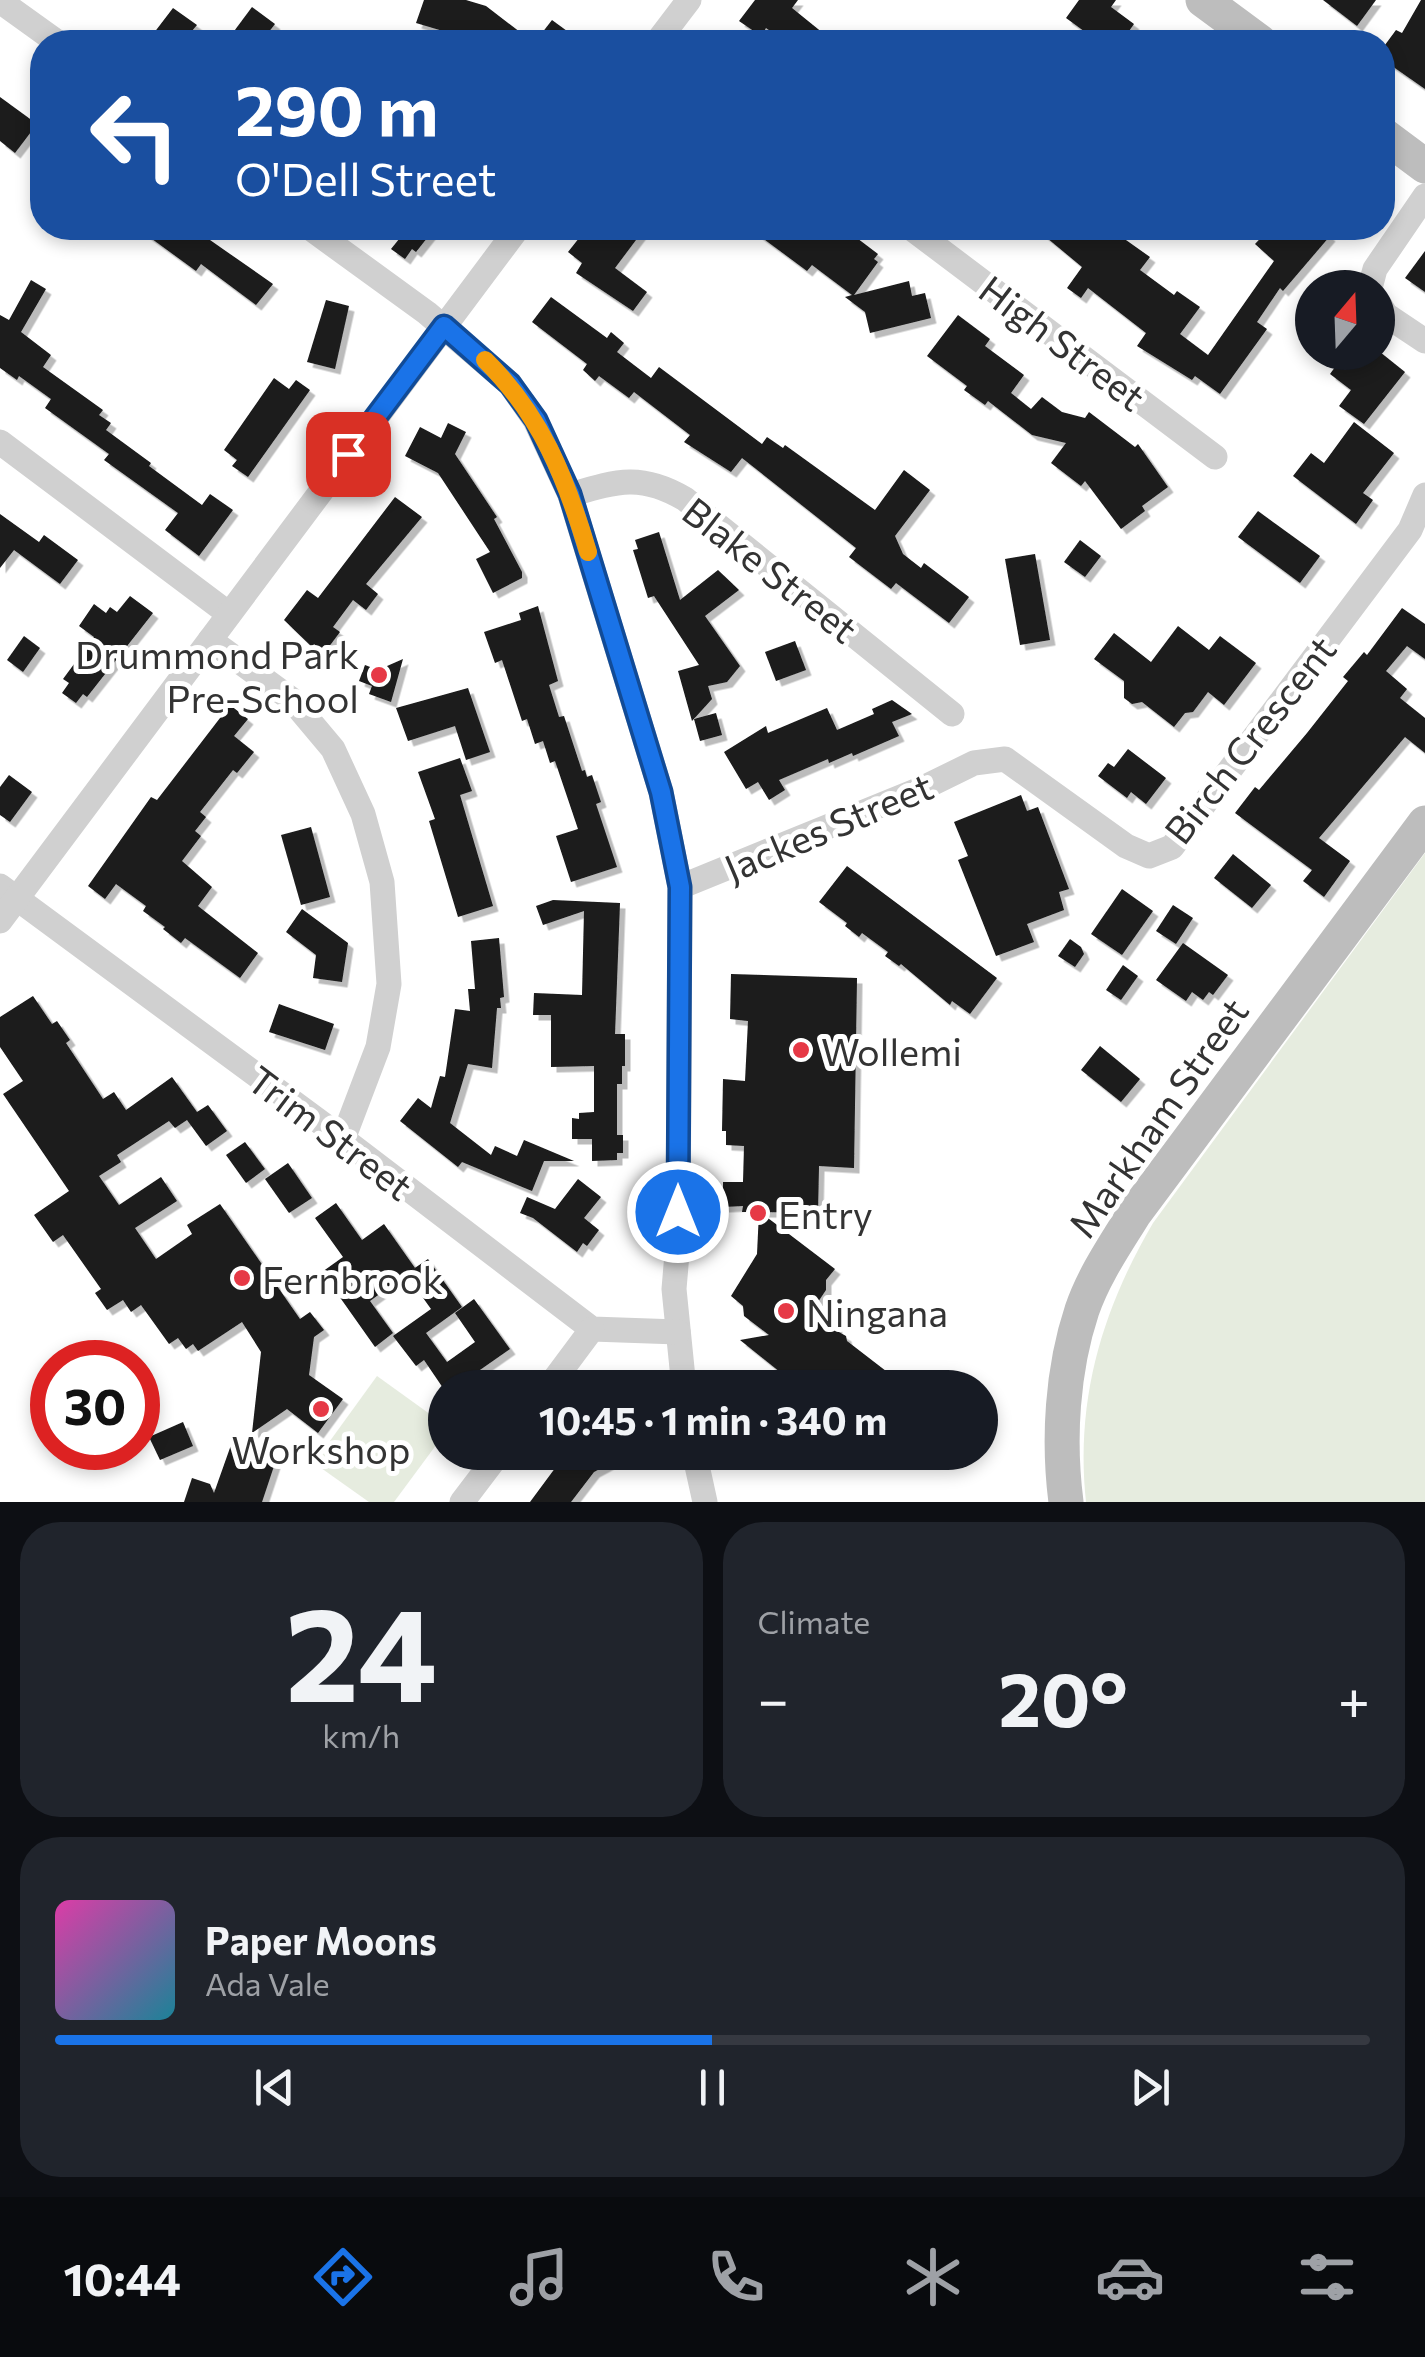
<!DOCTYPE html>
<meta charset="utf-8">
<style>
body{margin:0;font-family:Commissioner,sans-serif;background:#20242c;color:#f1f3f6;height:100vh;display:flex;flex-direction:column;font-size:38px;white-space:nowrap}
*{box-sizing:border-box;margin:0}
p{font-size:32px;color:#9ea1a6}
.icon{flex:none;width:55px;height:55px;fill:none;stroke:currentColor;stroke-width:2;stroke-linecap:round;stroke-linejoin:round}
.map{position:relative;height:1502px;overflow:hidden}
.details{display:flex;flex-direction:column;gap:20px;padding:20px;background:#0d0f14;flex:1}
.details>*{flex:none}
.hud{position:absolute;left:30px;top:30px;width:1365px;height:210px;border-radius:40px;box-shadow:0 5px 15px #0003;background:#1a4fa0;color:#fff;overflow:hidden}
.needle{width:65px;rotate:19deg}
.tools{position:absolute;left:1295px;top:270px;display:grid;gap:20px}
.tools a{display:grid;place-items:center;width:100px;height:100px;border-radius:50%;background:#171b24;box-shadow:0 5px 15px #0003;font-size:50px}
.speed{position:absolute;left:30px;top:1340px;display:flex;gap:20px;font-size:50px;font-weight:700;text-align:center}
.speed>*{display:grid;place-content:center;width:130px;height:130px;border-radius:50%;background:#171b24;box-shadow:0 5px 15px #0003;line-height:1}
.speed .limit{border:15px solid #d22;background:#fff;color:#111}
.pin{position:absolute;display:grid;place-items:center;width:85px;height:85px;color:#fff;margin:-42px;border-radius:20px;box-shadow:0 5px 15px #0006}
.me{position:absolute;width:110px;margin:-55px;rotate:0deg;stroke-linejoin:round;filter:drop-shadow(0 0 8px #0008)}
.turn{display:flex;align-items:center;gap:35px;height:210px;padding:0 40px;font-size:45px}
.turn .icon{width:130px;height:130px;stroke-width:2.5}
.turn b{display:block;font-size:70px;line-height:85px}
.big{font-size:75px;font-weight:700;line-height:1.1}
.details .widget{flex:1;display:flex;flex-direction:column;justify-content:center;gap:15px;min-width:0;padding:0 35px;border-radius:40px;background:#20242c}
.details .dial{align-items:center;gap:0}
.dial b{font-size:130px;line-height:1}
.song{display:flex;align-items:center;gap:30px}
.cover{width:120px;height:120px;border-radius:15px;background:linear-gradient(135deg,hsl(320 70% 55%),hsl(190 70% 35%))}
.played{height:10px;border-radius:5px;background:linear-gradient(90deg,#1a73e8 50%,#363941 50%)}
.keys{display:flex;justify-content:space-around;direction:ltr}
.heat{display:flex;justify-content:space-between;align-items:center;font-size:55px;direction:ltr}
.details .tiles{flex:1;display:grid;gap:20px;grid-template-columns:1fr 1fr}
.widget:last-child{grid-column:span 2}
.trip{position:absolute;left:428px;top:1370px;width:570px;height:100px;border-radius:50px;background:#171b24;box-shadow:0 5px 15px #0003;font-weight:700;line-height:100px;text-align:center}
.tabs{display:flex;height:160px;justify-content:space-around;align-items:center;background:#090b0e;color:#9ea1a6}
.tabs .icon{width:70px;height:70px}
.tabs .on{color:#1a73e8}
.tabs b{font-size:45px;color:#f1f3f6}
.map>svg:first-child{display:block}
.green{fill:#e6ecdf}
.building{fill:#1a1a1a;filter:url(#shadow)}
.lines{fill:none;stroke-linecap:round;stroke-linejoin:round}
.street{stroke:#d0d0d0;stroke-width:25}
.secondary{stroke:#bdbdbd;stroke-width:35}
.route-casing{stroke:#114b97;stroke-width:25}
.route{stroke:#1a73e8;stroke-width:18}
.slow{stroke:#f59e0b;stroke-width:18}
.poi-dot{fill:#e63946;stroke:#fff;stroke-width:4}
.labels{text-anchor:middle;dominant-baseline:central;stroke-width:10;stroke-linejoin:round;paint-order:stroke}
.street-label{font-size:38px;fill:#333;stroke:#fff}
.poi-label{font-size:38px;fill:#333;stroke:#fff;text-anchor:start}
</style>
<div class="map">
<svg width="1425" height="1502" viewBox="0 0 1425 1502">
<defs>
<filter id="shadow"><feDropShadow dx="5.5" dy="5.5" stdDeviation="0" flood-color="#0004"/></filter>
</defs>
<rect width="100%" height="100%" fill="#fff"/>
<g class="green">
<path d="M 1425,853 L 1425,1502 L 1086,1502 C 1075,1400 1102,1310 1153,1223 Z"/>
<polygon points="377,1376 445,1425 445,1433 394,1502 369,1502 314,1463"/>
</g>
<g class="building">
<polygon points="424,0 466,0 486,6 533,42 488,42 473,31 470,39 416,23"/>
<polygon points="755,0 798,0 792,8 834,42 786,42 766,28 761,36 739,21"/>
<polygon points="1079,0 1116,0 1111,7 1134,24 1129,31 1145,42 1099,42 1066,18"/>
<polygon points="1323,0 1376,0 1357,26"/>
<polygon points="1421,0 1425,0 1425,89 1382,59 1382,49 1396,30 1402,33"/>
<polygon points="252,7 275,24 261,42 226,42"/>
<polygon points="173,8 197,25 191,32 203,42 147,42"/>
<polygon points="552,20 582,42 535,42"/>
<polygon points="0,97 37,124 15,153 0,141"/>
<polygon points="137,228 185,228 197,237 200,233 273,284 256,305 201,264 196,271"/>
<polygon points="408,228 435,228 416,252 412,249 405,259 391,249"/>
<polygon points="587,228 645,228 615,268 647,292 633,311 576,273 582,263 568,252"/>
<polygon points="749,228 833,228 841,235 845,229 878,254 874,259 878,262 854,295 909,281 912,296 925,293 931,318 870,333 865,312 845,297 852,295 812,265 807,271"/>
<polygon points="1035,228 1109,228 1150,257 1140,270 1174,295 1177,291 1200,307 1180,334 1208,355 1274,261 1255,244 1270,228 1286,228 1297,237 1306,228 1321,228 1330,236 1283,291 1280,288 1257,322 1267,329 1220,394 1195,376 1192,380 1137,346 1146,333 1088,288 1081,298 1067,288 1082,267"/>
<polygon points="1425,251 1425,292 1405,278"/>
<polygon points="31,280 46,289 21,332 51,355 43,367 103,410 99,415 111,423 106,430 151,463 149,466 202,505 210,494 233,510 199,556 165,530 178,513 104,460 109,454 45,408 51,399 19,376 17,380 0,368 0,315 9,320"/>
<polygon points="551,297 607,338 611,332 624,343 617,352 651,378 659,367 762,444 767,437 783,448 785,445 875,510 904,470 930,490 895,536 903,554 921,568 924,563 969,597 949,623 896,583 891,589 849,557 856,548 742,458 731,472 684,442 690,435 634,392 629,398 599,376 595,381 583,370 587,364 532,322"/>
<polygon points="326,300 349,306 335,369 307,362"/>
<polygon points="958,315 990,339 985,346 1024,375 1011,393 1031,409 1042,397 1062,412 1085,418 1089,412 1135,447 1138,444 1168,487 1142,506 1145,511 1121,529 1085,481 1081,486 1051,463 1066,443 1032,435 988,401 985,405 964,390 967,386 927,356"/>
<polygon points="1346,352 1380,352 1405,372 1364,424 1339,406 1351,390 1330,374"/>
<polygon points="274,378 289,389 296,380 310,390 248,477 232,466 237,460 224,450"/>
<polygon points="1354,422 1394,453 1363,493 1373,500 1356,524 1293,476 1311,453 1324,463"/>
<polygon points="448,423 466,432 455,454 497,517 494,519 522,572 522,578 493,593 476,559 490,552 438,473 405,456 420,427 441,438"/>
<polygon points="395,497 422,517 366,584 378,594 366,610 353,600 333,627 340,632 325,652 314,644 312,647 284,620 307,590 318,598"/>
<polygon points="1258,511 1320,556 1300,583 1238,537"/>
<polygon points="0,514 39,542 44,535 78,560 60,584 14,550 0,568"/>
<polygon points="659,532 680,600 718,570 739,590 705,616 740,666 727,682 708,686 712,699 692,721 678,671 699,665 654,596 648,598 633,550 638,549 635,540"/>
<polygon points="1080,540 1101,556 1085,577 1064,562"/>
<polygon points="1035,554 1050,640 1020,645 1005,559"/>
<polygon points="130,596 153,613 87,697 83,694 76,703 62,693 69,683 63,679 94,637 79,626 94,604 106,613 110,607 117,612"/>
<polygon points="538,606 558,681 549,685 559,717 564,716 582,771 585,770 587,777 592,775 601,802 596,804 617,867 571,882 556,836 578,829 555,761 550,763 543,741 535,744 527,719 522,721 502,660 495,663 484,632 521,620 519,613"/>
<polygon points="1402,608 1425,624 1425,659 1407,646 1386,671 1407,689 1400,698 1425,718 1425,753 1405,737 1319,838 1350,861 1324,897 1303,881 1312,870 1235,813 1255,787 1259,790 1307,733 1348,681 1343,677 1364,652 1367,655"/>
<polygon points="1178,626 1209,650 1220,636 1256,663 1224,705 1208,692 1193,712 1185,713 1174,727 1142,702 1132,704 1124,698 1124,681 1094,659 1114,633 1151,662"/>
<polygon points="24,636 40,648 23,672 7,660"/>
<polygon points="795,641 806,670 776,681 765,652"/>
<polygon points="403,659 391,702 369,694 372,686 359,681 365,665 378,670"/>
<polygon points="468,688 490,752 466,760 455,726 408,741 396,708"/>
<polygon points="892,700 912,714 892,722 899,736 853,756 852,753 829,763 828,759 779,780 785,790 769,800 758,782 746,789 724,752 766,726 768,733 827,708 837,730 874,714 872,709"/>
<polygon points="230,705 248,719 234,736 254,752 237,773 233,770 200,812 206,817 195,831 201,836 182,861 212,887 198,906 258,953 240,978 185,938 181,943 163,929 165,927 143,911 146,906 116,884 105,899 88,886 151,797 157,800"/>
<polygon points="716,713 722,735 700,741 694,719"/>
<polygon points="1128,749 1166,778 1146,804 1131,792 1127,798 1098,776 1108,763 1114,767"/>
<polygon points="460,758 472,791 460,795 493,906 458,917 429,821 435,819 418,772"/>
<polygon points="9,775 32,792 10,822 0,815 0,787"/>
<polygon points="1021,795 1027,811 1038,807 1069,889 1059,892 1064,910 1027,924 1034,942 996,956 958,860 968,856 954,822"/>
<polygon points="311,827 330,897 301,905 281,835"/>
<polygon points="1233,854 1271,885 1252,908 1214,878"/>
<polygon points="847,866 997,978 970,1014 952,1001 950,1005 901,964 899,966 885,956 888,952 862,933 859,937 845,926 847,923 819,902"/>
<polygon points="1122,889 1153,911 1122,955 1091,934"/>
<polygon points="553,900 620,903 615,1034 625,1034 625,1066 622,1066 622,1084 617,1084 617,1135 623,1135 623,1153 617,1153 617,1160 592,1161 592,1139 572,1139 572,1118 579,1119 579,1113 594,1112 594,1066 551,1067 551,1015 533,1015 534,993 582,995 584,911 543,925 536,906"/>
<polygon points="1173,905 1193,918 1176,944 1156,931"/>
<polygon points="302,909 348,943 342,982 313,978 316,955 286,932"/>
<polygon points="499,938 504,997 500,998 501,1008 497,1008 492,1068 468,1064 450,1123 491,1155 495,1146 517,1156 524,1140 574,1161 544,1161 532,1191 462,1162 458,1167 400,1121 418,1098 431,1108 440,1076 445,1077 455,1009 470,1011 468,989 475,989 471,941"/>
<polygon points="1070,939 1081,947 1084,954 1075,967 1058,956"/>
<polygon points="1183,943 1228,975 1213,995 1209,992 1203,1000 1192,992 1186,1001 1156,980"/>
<polygon points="1123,965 1138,976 1121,1000 1106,990"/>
<polygon points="731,974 857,978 854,1168 819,1166 818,1213 760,1212 835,1269 826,1280 826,1290 818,1302 836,1316 837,1331 846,1336 847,1341 908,1388 800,1388 740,1340 769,1335 744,1316 743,1306 731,1296 757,1254 759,1212 742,1212 743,1206 723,1207 723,1182 743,1182 744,1146 726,1145 726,1131 722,1131 723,1079 745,1081 748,1021 730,1019"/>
<polygon points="33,996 52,1024 57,1021 70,1040 66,1043 103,1099 114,1092 126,1110 172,1077 197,1112 208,1105 227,1131 206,1146 187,1120 175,1128 169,1121 117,1155 121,1162 99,1176 119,1205 161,1177 177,1201 135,1228 156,1259 192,1234 187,1225 220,1204 300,1319 310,1312 324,1330 314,1337 309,1375 343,1399 318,1433 287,1409 252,1433 261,1352 242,1322 198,1351 193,1344 186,1349 178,1338 169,1344 141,1305 131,1312 123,1300 107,1310 95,1293 101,1289 63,1235 53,1242 34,1215 69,1191 3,1094 23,1081 0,1047 0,1017"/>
<polygon points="279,1004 334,1024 325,1050 269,1032"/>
<polygon points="1100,1046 1140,1079 1121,1102 1081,1070"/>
<polygon points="245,1142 265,1169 246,1183 226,1155"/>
<polygon points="288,1163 312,1198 289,1213 265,1179"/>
<polygon points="578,1179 601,1197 584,1218 599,1230 587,1246 583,1243 577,1252 533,1218 520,1213 527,1197 555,1209"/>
<polygon points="336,1203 362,1240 384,1224 415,1268 370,1301 393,1333 375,1347 322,1272 343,1257 315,1218"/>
<polygon points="428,1259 462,1307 426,1333 447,1362 475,1342 455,1313 474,1299 510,1349 467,1379 474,1388 443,1388 424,1360 416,1366 393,1336 431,1309 406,1274"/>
<polygon points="183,1422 193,1446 160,1460 149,1437"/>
<polygon points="231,1445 276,1460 262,1502 184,1502 192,1478 210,1484 214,1493"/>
<polygon points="567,1452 631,1452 594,1472 571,1502 530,1502"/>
</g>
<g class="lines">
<g class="street">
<polyline points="0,1 57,42"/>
<polyline points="657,42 689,0"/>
<polyline points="310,228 427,313 510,384 535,420 570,495 661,792 680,887 678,1242 674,1289 684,1388"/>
<polyline points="911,228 1215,457"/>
<polyline points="1370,288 1375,269 1425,196"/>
<polyline points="1378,302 1386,315 1425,341"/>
<polyline points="0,442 229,614"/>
<path d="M 570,495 C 617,481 641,473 685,499 L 952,714"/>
<polyline points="210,640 291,699 333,749 363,814 382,882 389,984 378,1047 343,1139"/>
<polyline points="0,886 343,1139 592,1329 678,1332"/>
<polyline points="680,887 923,788 974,763 1005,759 1126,846 1149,856 1172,847 1410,530 1425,495"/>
<polyline points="0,921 518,228"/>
<polyline points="548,1388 592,1329"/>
<polyline points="694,1452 705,1502"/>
<polyline points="462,1502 500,1452"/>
</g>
<g class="secondary">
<polyline points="1203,0 1260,42"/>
<polyline points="1382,134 1425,166"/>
<path d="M 1066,1502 C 1058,1440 1062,1370 1082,1310 C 1094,1275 1115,1245 1134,1214 L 1425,823"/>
</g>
</g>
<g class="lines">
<defs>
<polyline id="route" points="348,454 444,326 510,384 536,420 570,494 661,792 680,887 678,1212"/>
</defs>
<use href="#route" class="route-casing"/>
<use href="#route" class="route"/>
<path class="slow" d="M 485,360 C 541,415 566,478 588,552"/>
</g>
<g class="poi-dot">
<circle cx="379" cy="675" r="10"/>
<circle cx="801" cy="1050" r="10"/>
<circle cx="758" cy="1213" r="10"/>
<circle cx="242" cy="1278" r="10"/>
<circle cx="786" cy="1311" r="10"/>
<circle cx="321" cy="1409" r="10"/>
</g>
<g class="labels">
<g class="street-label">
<text transform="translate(1063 342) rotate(37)">High Street</text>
<text transform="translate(771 569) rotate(38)">Blake Street</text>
<text transform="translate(1249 739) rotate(-52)">Birch Crescent</text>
<text transform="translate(828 826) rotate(-23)">Jackes Street</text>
<text transform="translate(1157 1117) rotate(-55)">Markham Street</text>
<text transform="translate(331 1132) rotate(37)">Trim Street</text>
</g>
<g class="poi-label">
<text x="359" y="653" text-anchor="end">Drummond Park<tspan x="359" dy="44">Pre-School</tspan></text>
<text x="821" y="1050">Wollemi</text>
<text x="778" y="1213">Entry</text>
<text x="262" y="1278">Fernbrook</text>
<text x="806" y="1311">Ningana</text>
<text x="321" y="1448" text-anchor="middle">Workshop</text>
</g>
</g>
</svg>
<div class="tools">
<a><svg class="needle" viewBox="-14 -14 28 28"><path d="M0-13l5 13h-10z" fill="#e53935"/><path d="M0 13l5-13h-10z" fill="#9ea1a6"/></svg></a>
</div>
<div class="speed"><div class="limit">30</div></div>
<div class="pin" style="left:348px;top:454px;background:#d93025"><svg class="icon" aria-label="arrive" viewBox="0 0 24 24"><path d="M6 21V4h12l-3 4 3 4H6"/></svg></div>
<svg class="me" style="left:678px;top:1212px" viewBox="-20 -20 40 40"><circle r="17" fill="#1a73e8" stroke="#fff" stroke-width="3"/><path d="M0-11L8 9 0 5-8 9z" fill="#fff"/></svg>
<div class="trip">10:45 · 1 min · 340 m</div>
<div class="hud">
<div class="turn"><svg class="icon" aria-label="left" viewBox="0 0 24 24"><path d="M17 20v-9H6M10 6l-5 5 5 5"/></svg><div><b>290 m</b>O'Dell Street</div></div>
</div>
</div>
<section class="details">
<div class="tiles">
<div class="widget dial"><b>24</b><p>km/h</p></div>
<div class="widget"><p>Climate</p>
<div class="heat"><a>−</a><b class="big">20°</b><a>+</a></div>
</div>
<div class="widget">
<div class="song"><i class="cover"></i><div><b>Paper Moons</b><p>Ada Vale</p></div></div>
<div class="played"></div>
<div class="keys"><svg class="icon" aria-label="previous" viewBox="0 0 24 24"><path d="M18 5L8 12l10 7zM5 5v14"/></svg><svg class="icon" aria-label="pause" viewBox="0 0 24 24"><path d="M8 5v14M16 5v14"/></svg><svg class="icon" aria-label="next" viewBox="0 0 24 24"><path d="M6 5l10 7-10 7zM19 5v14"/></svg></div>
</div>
</div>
</section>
<nav class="tabs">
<b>10:44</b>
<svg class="icon on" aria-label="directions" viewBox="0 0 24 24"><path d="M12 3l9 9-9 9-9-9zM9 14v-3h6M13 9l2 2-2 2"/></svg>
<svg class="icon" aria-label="music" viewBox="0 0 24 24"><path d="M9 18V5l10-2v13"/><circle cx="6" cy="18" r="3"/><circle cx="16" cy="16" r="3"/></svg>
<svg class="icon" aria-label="phone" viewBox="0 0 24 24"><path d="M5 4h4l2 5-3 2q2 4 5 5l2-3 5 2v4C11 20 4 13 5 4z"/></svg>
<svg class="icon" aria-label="climate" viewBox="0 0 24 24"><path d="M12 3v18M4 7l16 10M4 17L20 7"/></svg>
<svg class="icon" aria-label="car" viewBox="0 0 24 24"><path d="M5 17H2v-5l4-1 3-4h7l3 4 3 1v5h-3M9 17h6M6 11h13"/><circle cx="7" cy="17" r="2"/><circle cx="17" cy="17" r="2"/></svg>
<svg class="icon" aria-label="filters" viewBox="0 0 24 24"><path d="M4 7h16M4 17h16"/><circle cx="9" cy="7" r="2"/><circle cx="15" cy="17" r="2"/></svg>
</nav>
